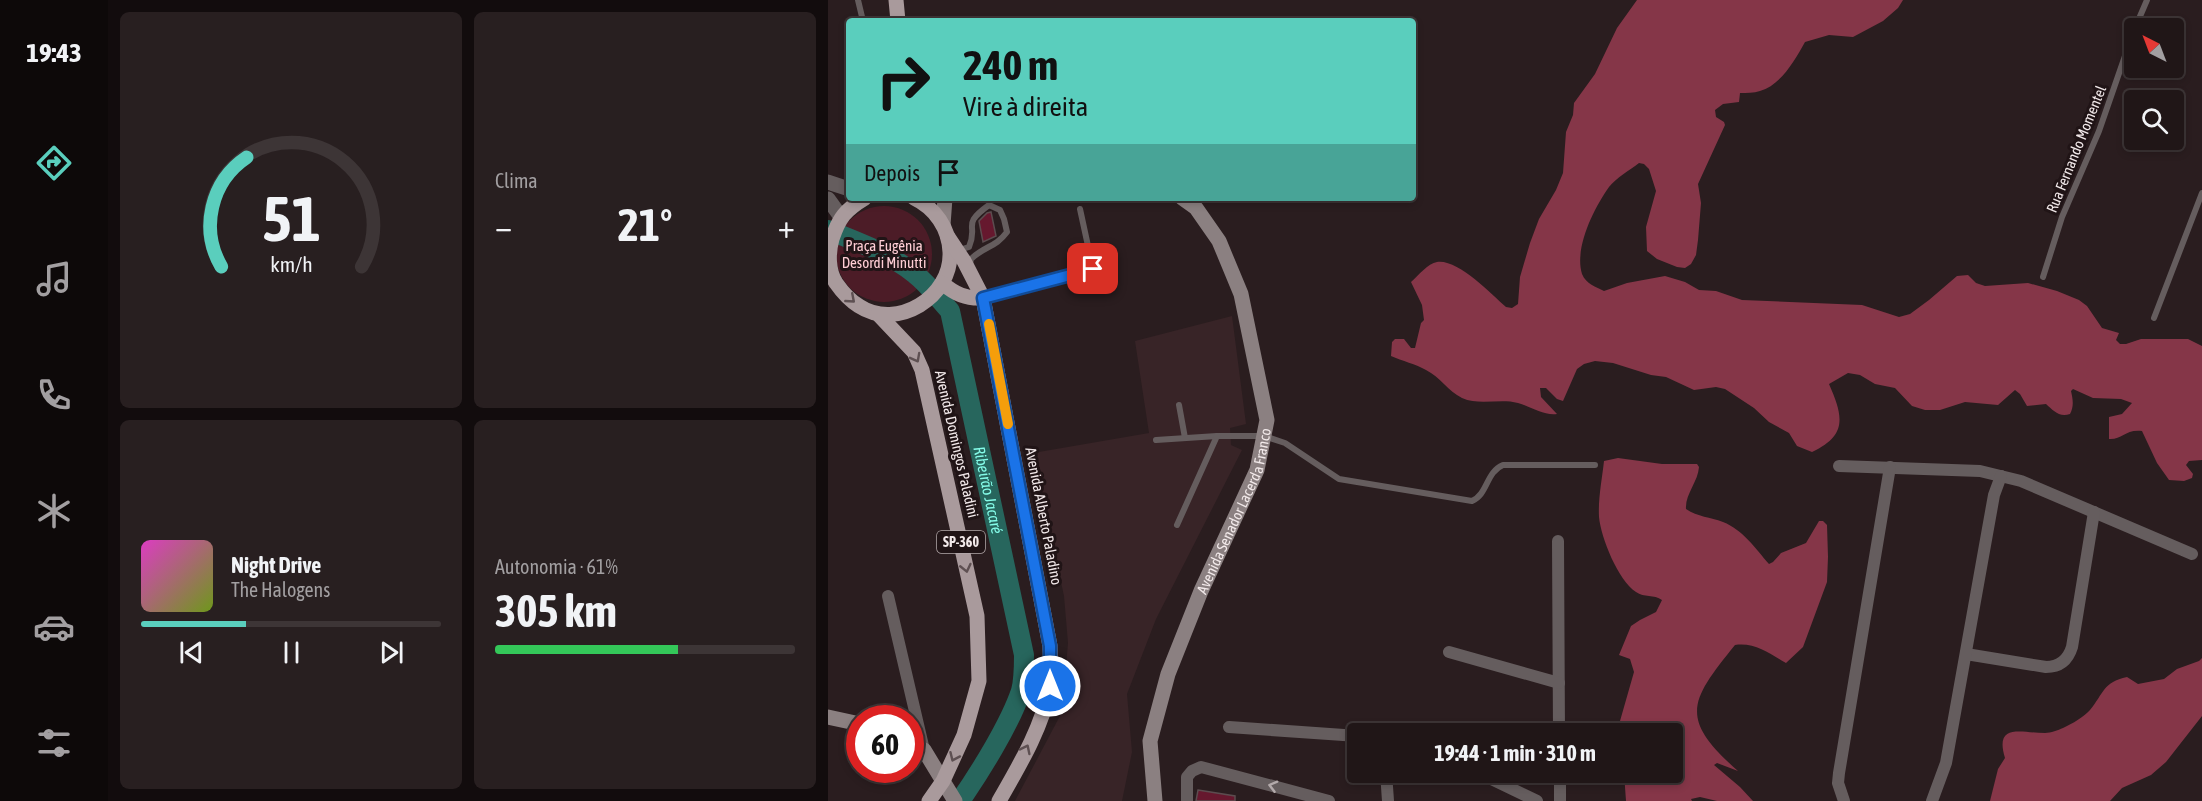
<!DOCTYPE html>
<html lang="pt">
<meta charset="utf-8">
<style>
body{margin:0;font-family:"Asap Condensed",sans-serif;background:#281f20;color:#f1f3f6;height:100vh;display:flex;flex-direction:column;font-size:22px;white-space:nowrap}
*{box-sizing:border-box;margin:0}
p{font-size:20px;color:#a29fa1}
.icon{flex:none;width:33px;height:33px;fill:none;stroke:currentColor;stroke-width:2;stroke-linecap:round;stroke-linejoin:round}
.map{position:relative;flex:1;overflow:hidden}
.details{display:flex;flex-direction:column;gap:12px;padding:12px;background:#120c0d;width:720px}
.details>*{flex:none}
.guide{position:absolute;left:18px;top:18px;width:570px;height:183px;border-radius:6px;box-shadow:0 3px 9px #0003,0 0 0 2px #3d3536;background:#5acebd;color:#111;overflow:hidden}
.needle{width:39px;rotate:318deg}
.buttons{position:absolute;left:1296px;top:18px;display:grid;gap:12px}
.buttons a{display:grid;place-items:center;width:60px;height:60px;border-radius:6px;background:#201617;box-shadow:0 3px 9px #0003,0 0 0 2px #3d3536;font-size:30px}
.speed{position:absolute;left:18px;top:705px;display:flex;gap:12px;font-size:30px;font-weight:700;text-align:center}
.speed>*{display:grid;place-content:center;width:78px;height:78px;border-radius:50%;background:#201617;box-shadow:0 3px 9px #0003,0 0 0 2px #3d3536;line-height:1}
.speed .limit{border:9px solid #d22;background:#fff;color:#111}
.pin{position:absolute;display:grid;place-items:center;width:51px;height:51px;color:#fff;margin:-26px;border-radius:12px;box-shadow:0 3px 9px #0006}
.me{position:absolute;width:66px;margin:-33px;rotate:0deg;stroke-linejoin:round;filter:drop-shadow(0 0 4px #0008)}
.turn{display:flex;align-items:center;gap:21px;height:126px;padding:0 18px;font-size:27px}
.turn .icon{width:78px;height:78px;stroke-width:2.5}
.turn b{display:block;font-size:42px;line-height:51px}
.then{display:flex;align-items:center;height:57px;padding:0 18px;background:#0003;gap:12px;font-size:22px}
.big{font-size:45px;font-weight:700;line-height:1.1}
.details .tile{flex:1;display:flex;flex-direction:column;justify-content:center;gap:9px;min-width:0;padding:0 21px;border-radius:9px;background:#281f20}
.details .dial{align-items:center;gap:0}
.dial svg{height:156px;overflow:visible;fill:none;stroke:#3d3536;stroke-width:7;stroke-linecap:round;text-anchor:middle}
.dial text{fill:#f1f3f6;stroke:none}
.song{display:flex;align-items:center;gap:18px}
.cover{width:72px;height:72px;border-radius:9px;background:linear-gradient(135deg,hsl(310 70% 55%),hsl(80 70% 35%))}
.played{height:6px;border-radius:3px;background:linear-gradient(90deg,#5acebd 35%,#3d3536 35%)}
.keys{display:flex;justify-content:space-around;direction:ltr}
.heat{display:flex;justify-content:space-between;align-items:center;font-size:33px;direction:ltr}
.charge{height:9px;border-radius:4px;background:linear-gradient(90deg,#34c759 61%,#3d3536 0)}
.details .tiles{flex:1;display:grid;gap:12px;grid-template-columns:repeat(2,1fr)}
.trip{position:absolute;left:519px;top:723px;width:336px;height:60px;border-radius:6px;background:#201617;box-shadow:0 3px 9px #0003,0 0 0 2px #3d3536;font-weight:700;line-height:60px;text-align:center}
main{display:flex;flex:1;min-height:0}
.tabs{display:flex;flex-direction:column;width:108px;justify-content:space-around;align-items:center;background:#0d0909;color:#a29fa1}
.tabs .icon{width:42px;height:42px}
.tabs .on{color:#5acebd}
.tabs b{font-size:27px;color:#f1f3f6}
.map>svg:first-child{display:block}
.built{fill:#382427}
.green{fill:#4c1c27}
.forest{fill:#853648}
.lines{fill:none;stroke-linecap:round;stroke-linejoin:round}
.river{stroke:#27665d;stroke-width:20}
.building{fill:#66182e;stroke:#5c4c4f;stroke-width:1.5}
.service{stroke:#655d5e;stroke-width:6}
.minor{stroke:#655d5e;stroke-width:12}
.tertiary{stroke:#655d5e;stroke-width:15}
.secondary{stroke:#8b8081;stroke-width:15}
.primary{stroke:#a99a9c;stroke-width:15}
.oneway{stroke:#5e5052}
.oneway2{stroke:#b3aaab}
.route-casing{stroke:#114b97;stroke-width:15}
.route{stroke:#1a73e8;stroke-width:10}
.slow{stroke:#f59e0b;stroke-width:10}
.labels{text-anchor:middle;dominant-baseline:central;stroke-width:6;stroke-linejoin:round;paint-order:stroke}
.shield{fill:#201416;stroke:#b3a9aa;stroke-width:1.5}
.shield-label{font-size:14px;font-weight:bold;fill:#f2e9ea}
.street-label{font-size:15px;fill:#f2e9ea;stroke:#201416}
.park-label{font-size:15px;fill:#ffced5;stroke:#201416}
.water-label{font-size:16px;font-style:italic;fill:#84fbe8;stroke:#201416}
</style>
<main>
<nav class="tabs">
<b>19:43</b>
<svg class="icon on" aria-label="directions" viewBox="0 0 24 24"><path d="M12 3l9 9-9 9-9-9zM9 14v-3h6M13 9l2 2-2 2"/></svg>
<svg class="icon" aria-label="music" viewBox="0 0 24 24"><path d="M9 18V5l10-2v13"/><circle cx="6" cy="18" r="3"/><circle cx="16" cy="16" r="3"/></svg>
<svg class="icon" aria-label="phone" viewBox="0 0 24 24"><path d="M5 4h4l2 5-3 2q2 4 5 5l2-3 5 2v4C11 20 4 13 5 4z"/></svg>
<svg class="icon" aria-label="climate" viewBox="0 0 24 24"><path d="M12 3v18M4 7l16 10M4 17L20 7"/></svg>
<svg class="icon" aria-label="car" viewBox="0 0 24 24"><path d="M5 17H2v-5l4-1 3-4h7l3 4 3 1v5h-3M9 17h6M6 11h13"/><circle cx="7" cy="17" r="2"/><circle cx="17" cy="17" r="2"/></svg>
<svg class="icon" aria-label="filters" viewBox="0 0 24 24"><path d="M4 7h16M4 17h16"/><circle cx="9" cy="7" r="2"/><circle cx="15" cy="17" r="2"/></svg>
</nav>
<section class="details">
<div class="tiles">
<div class="tile dial"><svg viewBox="0 0 100 80">
<path d="M14 69A42 42 0 1 1 86 69"/>
<path d="M14 69A42 42 0 0 1 27 13" stroke="#5acebd"/>
<text x="50" y="56" font-size="32" font-weight="700">51</text>
<text x="50" y="72" font-size="11">km/h</text>
</svg></div>
<div class="tile"><p>Clima</p>
<div class="heat"><a>−</a><b class="big">21°</b><a>+</a></div>
</div>
<div class="tile">
<div class="song"><i class="cover"></i><div><b>Night Drive</b><p>The Halogens</p></div></div>
<div class="played"></div>
<div class="keys"><svg class="icon" aria-label="previous" viewBox="0 0 24 24"><path d="M18 5L8 12l10 7zM5 5v14"/></svg><svg class="icon" aria-label="pause" viewBox="0 0 24 24"><path d="M8 5v14M16 5v14"/></svg><svg class="icon" aria-label="next" viewBox="0 0 24 24"><path d="M6 5l10 7-10 7zM19 5v14"/></svg></div>
</div>
<div class="tile"><p>Autonomia · 61%</p><b class="big">305 km</b><div class="charge"></div></div>
</div>
</section>
<div class="map">
<svg width="1374" height="801" viewBox="0 0 1374 801">
<rect width="100%" height="100%" fill="#2a1d1f"/>
<polygon class="built" points="404,316 418,424 402,428 403,445 414,450 328,619 299,694 304,752 294,801 187,801 234,712 240,643 236,596 205,453 321,433 307,341"/>
<circle class="green" cx="56" cy="254" r="48"/>
<g class="forest">
<path d="M 809,0 L 1075,0 L 1070,8 L 1055,21 L 1025,37 L 1001,35 L 977,42 C 967,60 953,85 932,91 C 926,93 918,93 912,93 L 911,102 L 895,104 L 887,110 L 888,117 L 896,122 L 897,125 L 870,184 L 873,203 L 870,240 L 868,255 L 863,264 L 857,268 L 849,267 L 829,259 L 819,251 L 818,227 L 828,191 L 821,169 L 816,164 L 811,163 C 802,170 788,178 781,187 C 766,208 746,248 754,274 C 758,284 768,287 776,291 L 799,283 L 837,276 L 857,282 L 871,290 L 888,291 L 914,300 L 1034,305 L 1071,317 L 1082,314 L 1101,300 L 1129,276 L 1140,275 L 1148,283 L 1157,286 L 1200,283 L 1229,291 L 1251,300 L 1259,306 L 1274,328 L 1291,333 L 1288,340 L 1292,344 L 1298,344 L 1313,339 L 1360,339 L 1374,346 L 1374,460 L 1361,461 L 1358,465 L 1365,474 L 1364,478 L 1356,481 L 1341,480 L 1329,463 L 1314,431 C 1297,429 1294,440 1281,439 L 1281,417 L 1294,414 L 1304,403 L 1293,399 L 1265,398 L 1245,389 L 1243,391 C 1245,400 1246,406 1242,414 C 1231,418 1225,410 1218,404 L 1199,406 L 1192,394 L 1187,390 L 1170,405 L 1137,402 L 1112,410 L 1097,410 L 1084,406 L 1067,388 L 1047,384 L 1032,375 L 1020,373 L 1001,384 C 1015,416 1020,435 984,452 L 969,446 L 961,433 L 941,422 L 926,408 L 897,389 L 888,387 L 866,390 L 838,377 L 823,375 L 785,363 L 767,361 L 756,364 L 749,369 L 735,401 L 729,399 L 718,388 L 712,388 L 713,397 L 729,414 C 716,416 702,406 690,403 C 672,398 652,406 634,398 C 620,391 612,377 598,370 C 588,364 574,361 563,356 L 564,342 L 567,339 L 576,339 L 583,348 L 587,348 L 593,323 L 596,320 L 594,305 L 583,282 C 590,276 600,263 609,262 C 630,259 662,293 678,307 L 684,308 L 690,304 L 692,277 L 702,243 L 711,219 L 728,190 L 735,173 L 738,132 L 745,115 L 746,103 L 767,74 L 789,28 Z"/>
<path d="M 790,458 L 834,464 L 869,464 L 871,467 C 870,482 857,494 858,509 C 870,517 882,517 895,522 C 915,530 927,548 941,564 L 945,562 L 953,553 L 978,543 L 991,521 L 995,521 L 999,525 L 1000,557 L 999,582 L 975,647 L 958,663 C 942,654 927,642 907,645 C 862,701 850,718 910,771 L 889,763 L 886,765 L 912,787 L 925,801 L 889,801 L 872,797 L 863,799 L 864,801 L 798,801 L 796,773 L 844,772 L 844,734 L 778,733 L 792,721 L 806,672 L 802,659 L 791,655 L 803,626 L 812,620 L 828,612 L 834,600 C 826,594 816,598 808,592 C 790,580 773,538 771,517 C 770,499 774,479 776,461 Z"/>
<path d="M 1374,658 L 1374,716 L 1338,762 L 1323,775 L 1294,788 L 1282,801 L 1162,801 L 1170,769 L 1177,758 C 1166,722 1194,733 1217,733 C 1223,733 1230,730 1235,728 C 1244,724 1257,716 1262,710 C 1276,693 1275,682 1299,677 L 1310,684 L 1336,679 L 1349,669 L 1371,661 Z"/>
</g>
<g class="lines">
<path class="river" id="s1" d="M 0,230 C 30,242 61,253 87,274 C 100,284 111,299 122,311 L 196,655 C 196,667 196,680 193,691 C 182,724 152,772 132,801"/>
</g>
<g class="building">
<polygon points="163,212 168,236 155,242 151,221 159,213"/>
<polygon points="370,790 407,796 407,801 368,801"/>
</g>
<g class="lines">
<g class="service">
<polyline points="30,0 35,21"/>
<polyline points="1307,28 1319,0"/>
<path d="M 131,250 L 141,247 C 151,224 132,226 161,205 L 172,210 L 176,219 L 179,232 C 167,248 158,245 143,259 L 142,264"/>
<polyline points="1215,277 1234,217 1271,131 1306,30"/>
<polyline points="156,298 265,269 252,209"/>
<polyline points="1326,318 1374,193"/>
<polyline points="351,405 357,438"/>
<path d="M 328,440 L 389,436 L 436,436 L 457,443 L 511,479 L 644,501 C 660,494 658,472 675,465 L 767,465"/>
<polyline points="349,525 389,436"/>
</g>
<g class="minor">
<polyline points="1011,466 1152,471 1193,481 1364,554"/>
<polyline points="730,541 731,734"/>
<polyline points="60,596 96,750"/>
<polyline points="621,652 731,683"/>
<path d="M 1138,654 L 1218,667 C 1232,667 1240,660 1244,647 L 1266,512"/>
<polyline points="401,727 530,736"/>
<polyline points="558,772 560,801"/>
<polyline points="649,772 709,801"/>
<polyline points="732,772 732,801"/>
<polyline points="359,801 359,777 364,771 373,767 501,801"/>
<polyline points="1016,801 1010,783 1011,773 1062,467"/>
<polyline points="1104,801 1118,763 1166,495 1173,476"/>
</g>
<g class="tertiary">
<polyline points="0,182 21,189"/>
<polyline points="0,199 13,217"/>
</g>
<g class="secondary">
<polyline points="115,225 117,198"/>
<polyline points="0,717 32,724"/>
<polyline points="82,743 96,750 127,801"/>
<path id="s2" d="M 327,801 L 322,741 L 340,674 L 373,591 L 429,470 L 439,420 L 413,294 L 391,241 L 368,208 L 354,198"/>
</g>
<g class="primary">
<polyline points="68,0 70,21"/>
<path d="M 37,198 C 17,210 11,218 4,239 C 0,253 0,271 8,283 C 15,293 21,300 31,306 C 69,331 124,297 122,252 C 121,228 107,208 86,198"/>
<path d="M 120,237 L 136,261 L 155,298 L 222,646 C 222,659 224,674 222,687 C 214,728 191,766 171,801"/>
<path d="M 114,283 C 127,294 138,299 155,298"/>
<polyline points="50,314 86,352 94,370 149,616 151,681 136,735 115,781 101,801"/>
</g>
</g>
<defs><path id="oneway-chevron" d="M-2-3.5L2.5 0L-2 3.5" fill="none" stroke-width="1.6" stroke-linecap="round" stroke-linejoin="round" transform="scale(1.5)"/></defs>
<g class="oneway">
<use href="#oneway-chevron" transform="translate(23 299) rotate(41)"/>
<use href="#oneway-chevron" transform="translate(88 358) rotate(62)"/>
<use href="#oneway-chevron" transform="translate(138 568) rotate(77)"/>
<use href="#oneway-chevron" transform="translate(198 749) rotate(-64)"/>
<use href="#oneway-chevron" transform="translate(126 757) rotate(114)"/>
</g>
<use class="oneway2" href="#oneway-chevron" transform="translate(445 786) rotate(-165)"/>
<g class="lines">
<defs>
<polyline id="route" points="222,686 222,646 155,298 265,269"/>
</defs>
<use href="#route" class="route-casing"/>
<use href="#route" class="route"/>
<polyline class="slow" points="161,324 180,424"/>
</g>
<g class="labels">
<rect class="shield" x="109" y="531" width="48" height="22" rx="4.5"/>
<g class="shield-label">
<text x="133" y="542">SP-360</text>
</g>
<g class="street-label">
<text transform="translate(1248 149) rotate(-68)">Rua Fernando Momentel</text>
<text transform="translate(129 444) rotate(77)">Avenida Domingos Paladini</text>
<text stroke="none"><textPath href="#s2" startOffset="306">Avenida Senador Lacerda Franco</textPath></text>
<text transform="translate(216 516) rotate(79)">Avenida Alberto Paladino</text>
</g>
<g class="park-label">
<text x="56" y="245">Praça Eugênia<tspan x="56" dy="17">Desordi Minutti</tspan></text>
</g>
<g class="water-label">
<text stroke="none"><textPath href="#s1" startOffset="332">Ribeirão Jacaré</textPath></text>
</g>
</g>
</svg>
<div class="buttons">
<a><svg class="needle" viewBox="-14 -14 28 28"><path d="M0-13l5 13h-10z" fill="#e53935"/><path d="M0 13l5-13h-10z" fill="#a29fa1"/></svg></a>
<a><svg class="icon" aria-label="search" viewBox="0 0 24 24"><circle cx="10" cy="10" r="6"/><path d="M15 15l6 6"/></svg></a>
</div>
<div class="speed"><div class="limit">60</div></div>
<div class="pin" style="left:265px;top:269px;background:#d93025"><svg class="icon" aria-label="arrive" viewBox="0 0 24 24"><path d="M6 21V4h12l-3 4 3 4H6"/></svg></div>
<svg class="me" style="left:222px;top:686px" viewBox="-20 -20 40 40"><circle r="17" fill="#1a73e8" stroke="#fff" stroke-width="3"/><path d="M0-11L8 9 0 5-8 9z" fill="#fff"/></svg>
<div class="trip">19:44 · 1 min · 310 m</div>
<div class="guide">
<div class="turn"><svg class="icon" aria-label="right" viewBox="0 0 24 24"><path d="M7 20v-9h11M14 6l5 5-5 5"/></svg><div><b>240 m</b>Vire à direita</div></div>
<div class="then">Depois<svg class="icon" aria-label="arrive" viewBox="0 0 24 24"><path d="M6 21V4h12l-3 4 3 4H6"/></svg></div>
</div>
</div>
</main>
